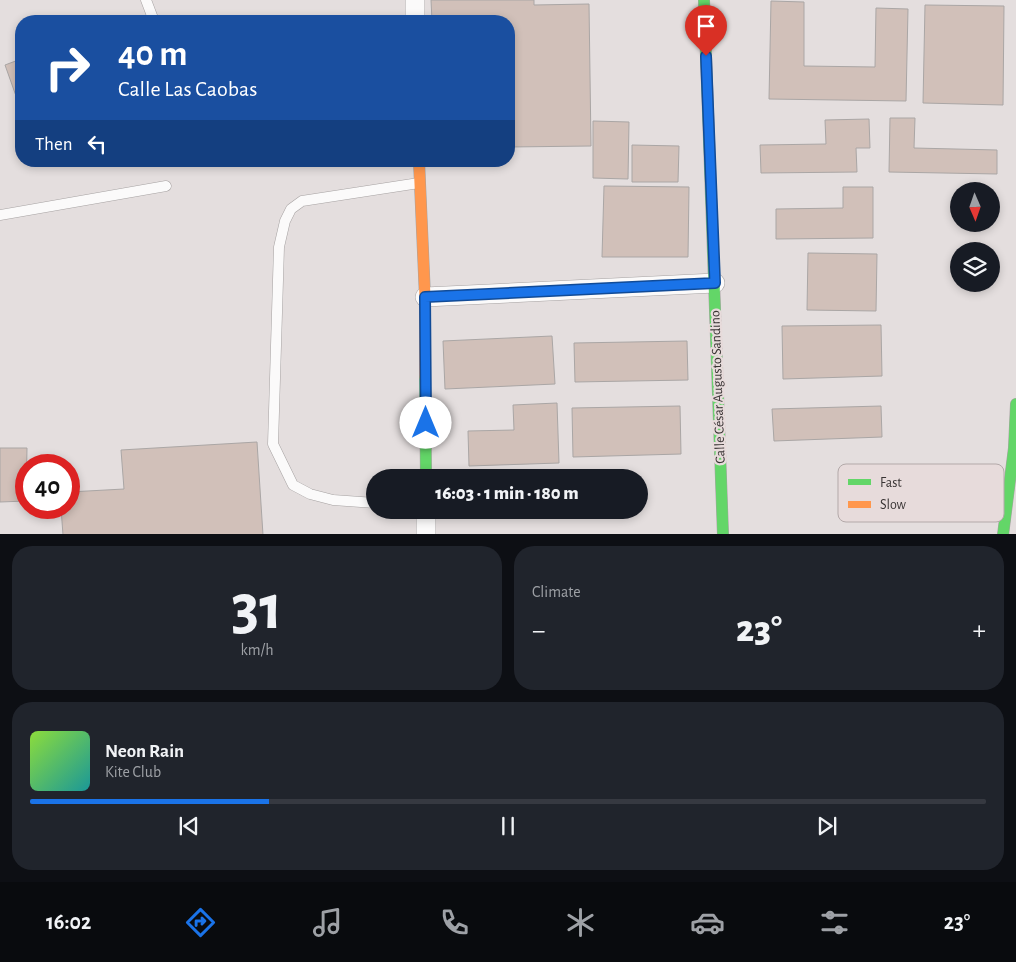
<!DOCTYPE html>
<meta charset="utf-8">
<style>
body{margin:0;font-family:"Alegreya Sans",sans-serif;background:#20242c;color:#f1f3f6;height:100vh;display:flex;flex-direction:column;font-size:19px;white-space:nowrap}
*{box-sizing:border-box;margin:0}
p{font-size:16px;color:#9ea1a6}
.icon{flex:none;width:28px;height:28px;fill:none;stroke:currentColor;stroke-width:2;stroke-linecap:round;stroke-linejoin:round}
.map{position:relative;height:534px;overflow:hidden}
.details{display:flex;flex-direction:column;gap:12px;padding:12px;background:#0d0f14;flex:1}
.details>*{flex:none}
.hud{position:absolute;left:15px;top:15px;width:500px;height:152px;border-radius:20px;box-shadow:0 2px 8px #0003;background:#1a4fa0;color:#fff;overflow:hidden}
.needle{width:32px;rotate:178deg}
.controls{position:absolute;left:950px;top:182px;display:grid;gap:10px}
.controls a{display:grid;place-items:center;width:50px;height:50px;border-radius:50%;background:#171b24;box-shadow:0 2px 8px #0003;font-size:25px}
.speed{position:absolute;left:15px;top:454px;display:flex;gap:10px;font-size:25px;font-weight:700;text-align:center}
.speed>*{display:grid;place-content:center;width:65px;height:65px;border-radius:50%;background:#171b24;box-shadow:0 2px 8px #0003;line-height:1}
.speed .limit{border:8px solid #d22;background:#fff;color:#111}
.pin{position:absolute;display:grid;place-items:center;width:42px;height:42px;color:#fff;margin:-51px -21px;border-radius:50% 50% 50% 0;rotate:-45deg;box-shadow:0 0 5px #0007}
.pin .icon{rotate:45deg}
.me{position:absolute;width:55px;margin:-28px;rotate:0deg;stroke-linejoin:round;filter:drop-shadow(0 0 4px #0008)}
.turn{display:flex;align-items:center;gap:18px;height:105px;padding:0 20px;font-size:22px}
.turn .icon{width:65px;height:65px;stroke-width:2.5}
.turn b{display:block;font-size:35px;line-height:42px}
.then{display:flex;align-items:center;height:48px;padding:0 20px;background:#0003;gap:10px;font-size:19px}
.big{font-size:38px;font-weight:800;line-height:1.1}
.details .tile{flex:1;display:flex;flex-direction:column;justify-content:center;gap:8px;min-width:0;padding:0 18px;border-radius:20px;background:#20242c}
.details .dial{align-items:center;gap:0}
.dial b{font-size:65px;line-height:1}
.song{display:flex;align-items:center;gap:15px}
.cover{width:60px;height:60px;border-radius:8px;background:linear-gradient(135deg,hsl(90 70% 55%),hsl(180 70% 35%))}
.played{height:5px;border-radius:2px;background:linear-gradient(90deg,#1a73e8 25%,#363941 25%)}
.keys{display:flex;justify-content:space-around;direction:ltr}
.heat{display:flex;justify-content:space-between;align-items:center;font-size:28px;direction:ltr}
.details .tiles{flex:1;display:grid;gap:12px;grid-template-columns:1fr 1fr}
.tile:last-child{grid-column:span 2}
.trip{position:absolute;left:366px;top:469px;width:282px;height:50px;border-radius:25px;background:#171b24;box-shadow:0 2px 8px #0003;font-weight:800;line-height:50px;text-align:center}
.tab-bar{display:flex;height:80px;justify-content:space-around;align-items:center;background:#090b0e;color:#9ea1a6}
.tab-bar .icon{width:35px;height:35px}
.tab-bar .on{color:#1a73e8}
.tab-bar b{font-size:22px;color:#f1f3f6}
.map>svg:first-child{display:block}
.building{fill:#d1c0b9;stroke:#aaa6a5}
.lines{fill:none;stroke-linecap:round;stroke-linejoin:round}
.lane-casing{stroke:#a6a2a2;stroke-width:11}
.street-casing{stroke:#a6a2a2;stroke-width:20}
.fast-casing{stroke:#a6a2a2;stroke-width:12}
.slow-casing{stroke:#a6a2a2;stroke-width:12}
.lane{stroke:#fbfafa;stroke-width:10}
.street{stroke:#fbfafa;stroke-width:19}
.fast{stroke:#63d668;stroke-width:11}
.slow{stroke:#ff974d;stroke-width:11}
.route-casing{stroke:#114b97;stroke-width:12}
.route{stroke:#1a73e8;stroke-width:9}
.labels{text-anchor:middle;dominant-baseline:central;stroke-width:4.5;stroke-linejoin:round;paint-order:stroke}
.street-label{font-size:14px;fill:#393434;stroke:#e7dbdb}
.key{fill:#e7dbdb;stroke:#b3a9a9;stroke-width:1}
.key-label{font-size:14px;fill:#393434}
</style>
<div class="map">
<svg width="1016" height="535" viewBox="0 0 1016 535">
<rect width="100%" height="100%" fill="#e4dede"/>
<g class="building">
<polygon points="431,0 534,0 534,5 589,4 591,146 509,147 509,21 432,21"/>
<polygon points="771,1 804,2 804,66 875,67 876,8 908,9 906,101 769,99"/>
<polygon points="925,5 1004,6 1003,105 923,103"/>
<polygon points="21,59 21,110 5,65"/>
<polygon points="890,118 915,118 914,148 997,150 997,174 889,172"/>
<polygon points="869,119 870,148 856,148 857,172 761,173 760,145 826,144 825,120"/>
<polygon points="593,121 629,122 628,179 593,178"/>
<polygon points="632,145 679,146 678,182 632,182"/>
<polygon points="604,186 689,187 688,257 602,257"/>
<polygon points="843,187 873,187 873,238 776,239 776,209 843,208"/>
<polygon points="808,253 877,254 876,311 807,310"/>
<polygon points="881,325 882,376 783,379 782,326"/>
<polygon points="552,336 555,384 445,389 443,341"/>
<polygon points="687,341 688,380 575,382 574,343"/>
<polygon points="557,403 559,463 469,466 468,431 514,430 513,405"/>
<polygon points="680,406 681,454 573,457 572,408"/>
<polygon points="881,406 882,437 774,441 772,409"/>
<polygon points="257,442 263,535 63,535 61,508 69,508 69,492 124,489 121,450"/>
<polygon points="0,448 27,448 26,501 0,502"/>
</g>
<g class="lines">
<defs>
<g id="lane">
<polyline points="146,0 154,21"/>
<polyline points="0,215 166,186"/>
<polyline points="375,503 333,500 310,494 293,485 273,444 279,247 285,221 291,209 302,201 419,183"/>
</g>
<g id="street">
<polyline points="415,0 415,21"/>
<polyline points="425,297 715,283"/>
<polyline points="426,510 426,535"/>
</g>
<g id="fast">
<polyline points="704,0 723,535"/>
<polyline points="425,377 426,478"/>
<polyline points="1003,535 1014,448 1016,404"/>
</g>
<polyline id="slow" points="419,161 425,297 425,377"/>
</defs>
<use href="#lane" class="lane-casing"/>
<use href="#street" class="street-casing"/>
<use href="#fast" class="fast-casing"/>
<use href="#slow" class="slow-casing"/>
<use href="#lane" class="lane"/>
<use href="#street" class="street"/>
<use href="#fast" class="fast"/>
<use href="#slow" class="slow"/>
</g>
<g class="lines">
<defs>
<polyline id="route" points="426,423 425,297 715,283 706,56"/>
</defs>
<use href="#route" class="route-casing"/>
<use href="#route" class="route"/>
</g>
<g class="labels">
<g class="street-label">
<text transform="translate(718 387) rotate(-92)">Calle César Augusto Sandino</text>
</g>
</g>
<rect x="838" y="464" width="166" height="58" rx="8" class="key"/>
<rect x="848" y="479" width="23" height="6" fill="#63d668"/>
<rect x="848" y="501" width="23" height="7" fill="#ff974d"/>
<g class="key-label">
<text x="880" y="487">Fast</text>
<text x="880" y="509">Slow</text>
</g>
</svg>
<div class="controls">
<a><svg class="needle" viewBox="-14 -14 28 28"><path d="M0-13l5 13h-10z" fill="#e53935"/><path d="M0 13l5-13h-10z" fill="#9ea1a6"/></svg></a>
<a><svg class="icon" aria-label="layers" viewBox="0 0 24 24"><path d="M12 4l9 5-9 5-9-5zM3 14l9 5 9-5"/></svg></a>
</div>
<div class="speed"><div class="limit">40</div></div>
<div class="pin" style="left:706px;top:56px;background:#d93025"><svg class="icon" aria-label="arrive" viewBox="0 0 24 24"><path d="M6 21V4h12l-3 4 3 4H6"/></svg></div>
<svg class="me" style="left:426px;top:423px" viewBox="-20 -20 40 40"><circle r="19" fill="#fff"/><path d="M0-13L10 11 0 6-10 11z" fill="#1a73e8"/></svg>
<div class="trip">16:03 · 1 min · 180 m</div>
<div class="hud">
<div class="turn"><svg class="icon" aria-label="right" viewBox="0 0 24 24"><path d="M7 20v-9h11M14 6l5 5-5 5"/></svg><div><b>40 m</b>Calle Las Caobas</div></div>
<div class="then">Then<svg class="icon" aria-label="left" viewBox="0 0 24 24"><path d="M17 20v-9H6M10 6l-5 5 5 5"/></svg></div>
</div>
</div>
<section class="details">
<div class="tiles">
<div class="tile dial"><b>31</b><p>km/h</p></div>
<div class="tile"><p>Climate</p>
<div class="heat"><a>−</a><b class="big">23°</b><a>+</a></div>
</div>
<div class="tile">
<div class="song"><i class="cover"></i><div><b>Neon Rain</b><p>Kite Club</p></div></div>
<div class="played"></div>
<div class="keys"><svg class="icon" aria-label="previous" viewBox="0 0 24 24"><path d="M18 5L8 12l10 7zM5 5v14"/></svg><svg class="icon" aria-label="pause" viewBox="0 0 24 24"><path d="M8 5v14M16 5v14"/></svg><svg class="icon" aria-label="next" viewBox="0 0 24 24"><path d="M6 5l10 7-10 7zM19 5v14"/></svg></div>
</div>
</div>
</section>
<nav class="tab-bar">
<b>16:02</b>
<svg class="icon on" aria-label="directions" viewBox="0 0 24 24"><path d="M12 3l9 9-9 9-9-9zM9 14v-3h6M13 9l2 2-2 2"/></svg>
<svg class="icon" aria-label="music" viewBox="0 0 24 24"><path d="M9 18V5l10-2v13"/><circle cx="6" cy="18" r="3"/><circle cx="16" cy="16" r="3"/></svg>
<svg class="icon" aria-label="phone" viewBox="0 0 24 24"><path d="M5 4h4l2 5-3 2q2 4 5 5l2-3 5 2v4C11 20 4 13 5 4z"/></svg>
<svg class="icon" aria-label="climate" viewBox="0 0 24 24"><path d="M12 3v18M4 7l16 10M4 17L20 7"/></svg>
<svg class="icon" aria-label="car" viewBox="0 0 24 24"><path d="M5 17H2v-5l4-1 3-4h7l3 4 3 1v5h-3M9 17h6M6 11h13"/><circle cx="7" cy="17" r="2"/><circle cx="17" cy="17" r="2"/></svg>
<svg class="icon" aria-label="filters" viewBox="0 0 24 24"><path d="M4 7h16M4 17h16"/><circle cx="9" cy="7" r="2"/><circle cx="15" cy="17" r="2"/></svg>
<b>23°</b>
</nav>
